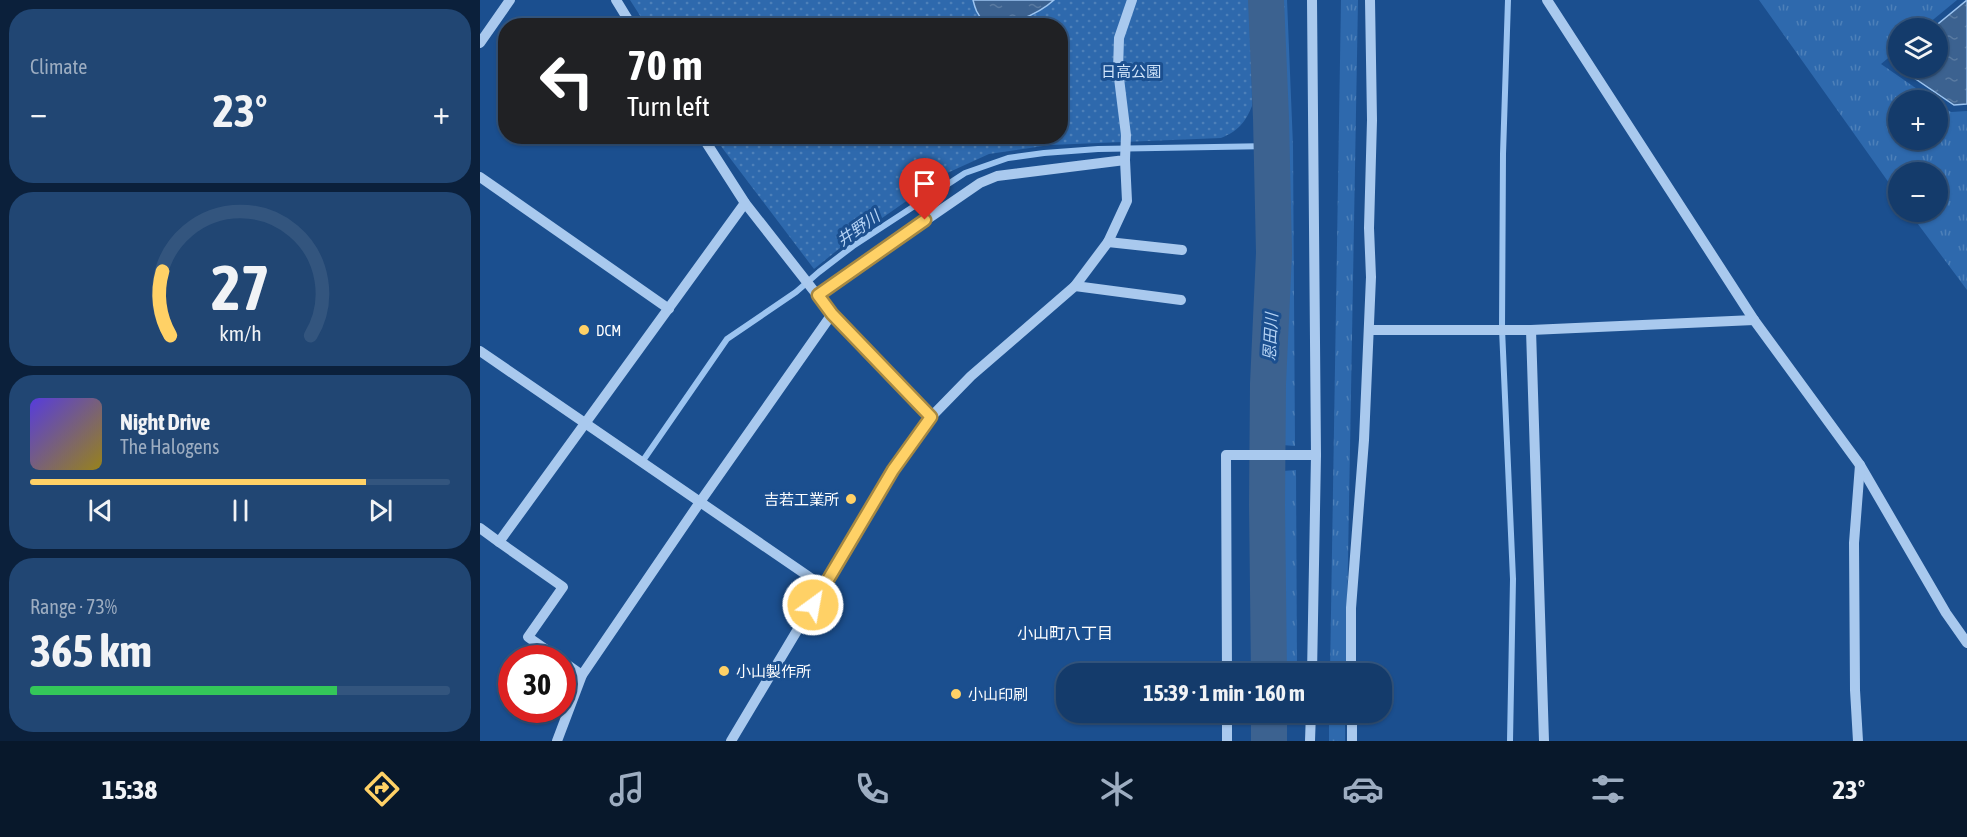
<!DOCTYPE html>
<meta charset="utf-8">
<style>
body{margin:0;font-family:"Asap Condensed","Noto Sans JP",sans-serif;background:#214673;color:#f1f3f6;height:100vh;display:flex;flex-direction:column;font-size:22px;white-space:nowrap}
*{box-sizing:border-box;margin:0}
p{font-size:20px;color:#9dadc1}
.icon{flex:none;width:33px;height:33px;fill:none;stroke:currentColor;stroke-width:2;stroke-linecap:round;stroke-linejoin:round}
.map{position:relative;flex:1;overflow:hidden}
.drawer{display:flex;flex-direction:column;gap:9px;padding:9px;background:#0b203b;width:480px}
.drawer>*{flex:none}
.top-card{position:absolute;left:18px;top:18px;width:570px;height:126px;border-radius:24px;box-shadow:0 2px 4px #0004,0 0 0 2px #33557e;background:#202124;color:#fff;overflow:hidden}
.buttons{position:absolute;left:1408px;top:18px;display:grid;gap:12px}
.buttons a{display:grid;place-items:center;width:60px;height:60px;border-radius:50%;background:#143b6b;box-shadow:0 2px 4px #0004,0 0 0 2px #33557e;font-size:30px}
.speed{position:absolute;left:18px;top:645px;display:flex;gap:12px;font-size:30px;font-weight:700;text-align:center}
.speed>*{display:grid;place-content:center;width:78px;height:78px;border-radius:50%;background:#143b6b;box-shadow:0 2px 4px #0004,0 0 0 2px #33557e;line-height:1}
.speed .limit{border:9px solid #d22;background:#fff;color:#111}
.pin{position:absolute;display:grid;place-items:center;width:51px;height:51px;color:#fff;margin:-62px -26px;border-radius:50% 50% 50% 0;rotate:-45deg;box-shadow:0 0 6px #0007}
.pin .icon{rotate:45deg}
.me{position:absolute;width:66px;margin:-33px;rotate:32deg;stroke-linejoin:round;filter:drop-shadow(0 0 4px #0008)}
.turn{display:flex;align-items:center;gap:21px;height:126px;padding:0 30px;font-size:27px}
.turn .icon{width:78px;height:78px;stroke-width:2.5}
.turn b{display:block;font-size:42px;line-height:51px}
.big{font-size:45px;font-weight:700;line-height:1.1}
.drawer .card{flex:1;display:flex;flex-direction:column;justify-content:center;gap:9px;min-width:0;padding:0 21px;border-radius:24px;background:#214673}
.drawer .dial{align-items:center;gap:0}
.dial svg{height:156px;overflow:visible;fill:none;stroke:#33557e;stroke-width:7;stroke-linecap:round;text-anchor:middle}
.dial text{fill:#f1f3f6;stroke:none}
.song{display:flex;align-items:center;gap:18px}
.cover{width:72px;height:72px;border-radius:9px;background:linear-gradient(135deg,hsl(250 70% 55%),hsl(50 70% 35%))}
.played{height:6px;border-radius:3px;background:linear-gradient(90deg,#ffd166 80%,#33557e 80%)}
.keys{display:flex;justify-content:space-around;direction:ltr}
.heat{display:flex;justify-content:space-between;align-items:center;font-size:33px;direction:ltr}
.charge{height:9px;border-radius:4px;background:linear-gradient(90deg,#34c759 73%,#33557e 0)}
.trip{position:absolute;left:576px;top:663px;width:336px;height:60px;border-radius:24px;background:#143b6b;box-shadow:0 2px 4px #0004,0 0 0 2px #33557e;font-weight:700;line-height:60px;text-align:center}
.tabs{display:flex;height:96px;justify-content:space-around;align-items:center;background:#08182b;color:#9dadc1}
.tabs .icon{width:42px;height:42px}
.tabs .on{color:#ffd166}
.tabs b{font-size:27px;color:#f1f3f6}
main{display:flex;flex:1;min-height:0}
.map>svg:first-child{display:block}
.grass{fill:url(#grass-tufts)}
.park{fill:url(#park-dots)}
.water{fill:url(#water-ripples);stroke:#9cc4f0;stroke-width:1.5}
.lines{fill:none;stroke-linecap:round;stroke-linejoin:round}
.stream{stroke:#9cc4f0;stroke-width:6}
.river{stroke:#3c6290;stroke-width:36}
.minor{stroke:#a9c9ee;stroke-width:10}
.route-casing{stroke:#a68842;stroke-width:15}
.route{stroke:#ffd166;stroke-width:10}
.poi-dot{fill:#ffd166;stroke:#1b4f8f;stroke-width:2}
.labels{text-anchor:middle;dominant-baseline:central;stroke-width:6;stroke-linejoin:round;paint-order:stroke}
.park-label{font-size:15px;fill:#cfe3fa;stroke:#1b4f8f}
.poi-label{font-size:15px;fill:#fff;stroke:#1b4f8f;text-anchor:start}
.water-label{font-size:16px;font-style:italic;fill:#b5d3f5;stroke:#1b4f8f}
.neighbourhood-label{font-size:16px;fill:#fff;stroke:#1b4f8f}
</style>
<main>
<section class="drawer">
<div class="card"><p>Climate</p>
<div class="heat"><a>−</a><b class="big">23°</b><a>+</a></div>
</div>
<div class="card dial"><svg viewBox="0 0 100 80">
<path d="M14 69A42 42 0 1 1 86 69"/>
<path d="M14 69A42 42 0 0 1 10 36" stroke="#ffd166"/>
<text x="50" y="56" font-size="32" font-weight="700">27</text>
<text x="50" y="72" font-size="11">km/h</text>
</svg></div>
<div class="card">
<div class="song"><i class="cover"></i><div><b>Night Drive</b><p>The Halogens</p></div></div>
<div class="played"></div>
<div class="keys"><svg class="icon" aria-label="previous" viewBox="0 0 24 24"><path d="M18 5L8 12l10 7zM5 5v14"/></svg><svg class="icon" aria-label="pause" viewBox="0 0 24 24"><path d="M8 5v14M16 5v14"/></svg><svg class="icon" aria-label="next" viewBox="0 0 24 24"><path d="M6 5l10 7-10 7zM19 5v14"/></svg></div>
</div>
<div class="card"><p>Range · 73%</p><b class="big">365 km</b><div class="charge"></div></div>
</section>
<div class="map">
<svg width="1487" height="741" viewBox="0 0 1487 741">
<defs>
<pattern id="grass-tufts" width="24" height="20" patternUnits="userSpaceOnUse" patternTransform="scale(1.5)"><rect width="24" height="20" fill="#2e69ad"/><path d="M3 7l-1-3M5 7V3M7 7l1-3M15 17l-1-3M17 17v-4M19 17l1-3" fill="none" stroke="#4d80b9"/></pattern>
<pattern id="park-dots" width="8" height="8" patternUnits="userSpaceOnUse" patternTransform="scale(1.5)"><rect width="8" height="8" fill="#2e69ad"/><path d="M2 2h.1M6 6h.1" fill="none" stroke="#4d80b9" stroke-width="1.8" stroke-linecap="round"/></pattern>
<pattern id="water-ripples" width="26" height="14" patternUnits="userSpaceOnUse" patternTransform="scale(1.5)"><rect width="26" height="14" fill="#3c6290"/><path d="M2 4q2-2 4 0t4 0M15 11q2-2 4 0t4 0" fill="none" stroke="#597aa1"/></pattern>
</defs>
<rect width="100%" height="100%" fill="#1b4f8f"/>
<g class="grass">
<polygon points="795,0 807,0 813,146 815,446 802,445 802,145"/>
<polygon points="861,0 878,0 866,673 850,674"/>
<polygon points="1279,0 1477,0 1443,28 1419,28 1419,49 1401,64 1453,100 1419,100 1419,140 1458,140 1458,104 1471,112 1487,111 1487,290 1429,212 1458,212 1458,172 1419,172 1419,197"/>
<polygon points="816,470 817,673 805,673 803,471"/>
<rect x="849" y="713" width="16" height="28"/>
</g>
<path class="park" d="M 150,0 L 771,0 L 772,106 C 765,123 758,131 741,138 L 570,145 L 509,154 L 465,174 L 365,244 L 334,269 L 234,137 L 580,136 L 580,26 L 166,25 Z"/>
<g class="water">
<path d="M 493,0 L 574,0 C 561,12 521,33 504,21 C 497,15 495,8 493,0 Z"/>
<polygon points="1487,0 1487,104 1474,105 1412,63 1419,58 1419,68 1458,68 1458,28 1453,28"/>
</g>
<g class="lines">
<g class="stream">
<polyline points="1028,0 1023,154 1022,329 1033,579 1030,741"/>
<polyline points="162,462 247,339 316,292 339,272 373,246 485,173 528,158 564,153 618,149 792,146"/>
</g>
<g class="river">
<polyline points="786,0 791,118 794,253 788,384 787,505 789,674"/>
<polyline points="789,741 789,712"/>
</g>
<g class="minor">
<polyline points="136,0 152,26"/>
<polyline points="1067,0 1274,320 1380,465 1466,613 1487,643"/>
<polyline points="0,43 30,0"/>
<polyline points="222,136 265,203 352,314 451,417 413,470 251,741"/>
<polyline points="0,177 189,309"/>
<polyline points="628,242 702,250"/>
<polyline points="595,286 701,300"/>
<polyline points="337,295 500,183 517,176 645,160 646,135 638,70 639,38 652,0"/>
<polyline points="890,330 1051,330 1274,320"/>
<polyline points="1051,330 1064,741"/>
<polyline points="0,351 344,587"/>
<polyline points="451,417 491,376 595,286 628,242 647,201 645,160"/>
<polyline points="0,528 19,542 265,203"/>
<polyline points="19,542 83,587 48,637 78,658"/>
<polyline points="82,661 102,675"/>
<polyline points="747,674 746,455 836,455"/>
<polyline points="832,674 836,455 832,0"/>
<polyline points="871,674 871,608 884,440 891,277 889,228 892,120 890,0"/>
<polyline points="747,712 747,741"/>
<polyline points="872,712 872,741"/>
<polyline points="77,741 102,675 220,502 352,314"/>
<polyline points="830,741 831,712"/>
<polyline points="1378,741 1375,690 1374,543 1380,465"/>
</g>
</g>
<g class="lines">
<defs>
<polyline id="route" points="333,605 413,470 451,417 352,314 338,295 445,220"/>
</defs>
<use href="#route" class="route-casing"/>
<use href="#route" class="route"/>
</g>
<g class="poi-dot">
<circle cx="104" cy="330" r="6"/>
<circle cx="371" cy="499" r="6"/>
<circle cx="244" cy="671" r="6"/>
<circle cx="476" cy="694" r="6"/>
</g>
<g class="labels">
<g class="park-label">
<text x="651" y="71">日高公園</text>
</g>
<g class="poi-label">
<text x="116" y="330">DCM</text>
<text x="359" y="499" text-anchor="end">吉若工業所</text>
<text x="256" y="671">小山製作所</text>
<text x="488" y="694">小山印刷</text>
</g>
<g class="water-label">
<text transform="translate(378 228) rotate(-35)">井野川</text>
<text transform="translate(790 337) rotate(-87)">恩田川</text>
</g>
<g class="neighbourhood-label">
<text x="585" y="633">小山町八丁目</text>
</g>
</g>
</svg>
<div class="buttons">
<a><svg class="icon" aria-label="layers" viewBox="0 0 24 24"><path d="M12 4l9 5-9 5-9-5zM3 14l9 5 9-5"/></svg></a>
<a>+</a>
<a>−</a>
</div>
<div class="speed"><div class="limit">30</div></div>
<div class="pin" style="left:445px;top:220px;background:#d93025"><svg class="icon" aria-label="arrive" viewBox="0 0 24 24"><path d="M6 21V4h12l-3 4 3 4H6"/></svg></div>
<svg class="me" style="left:333px;top:605px" viewBox="-20 -20 40 40"><circle r="17" fill="#ffd166" stroke="#fff" stroke-width="3"/><path d="M0-11L8 9 0 5-8 9z" fill="#fff"/></svg>
<div class="trip">15:39 · 1 min · 160 m</div>
<div class="top-card">
<div class="turn"><svg class="icon" aria-label="left" viewBox="0 0 24 24"><path d="M17 20v-9H6M10 6l-5 5 5 5"/></svg><div><b>70 m</b>Turn left</div></div>
</div>
</div>
</main>
<nav class="tabs">
<b>15:38</b>
<svg class="icon on" aria-label="directions" viewBox="0 0 24 24"><path d="M12 3l9 9-9 9-9-9zM9 14v-3h6M13 9l2 2-2 2"/></svg>
<svg class="icon" aria-label="music" viewBox="0 0 24 24"><path d="M9 18V5l10-2v13"/><circle cx="6" cy="18" r="3"/><circle cx="16" cy="16" r="3"/></svg>
<svg class="icon" aria-label="phone" viewBox="0 0 24 24"><path d="M5 4h4l2 5-3 2q2 4 5 5l2-3 5 2v4C11 20 4 13 5 4z"/></svg>
<svg class="icon" aria-label="climate" viewBox="0 0 24 24"><path d="M12 3v18M4 7l16 10M4 17L20 7"/></svg>
<svg class="icon" aria-label="car" viewBox="0 0 24 24"><path d="M5 17H2v-5l4-1 3-4h7l3 4 3 1v5h-3M9 17h6M6 11h13"/><circle cx="7" cy="17" r="2"/><circle cx="17" cy="17" r="2"/></svg>
<svg class="icon" aria-label="filters" viewBox="0 0 24 24"><path d="M4 7h16M4 17h16"/><circle cx="9" cy="7" r="2"/><circle cx="15" cy="17" r="2"/></svg>
<b>23°</b>
</nav>
